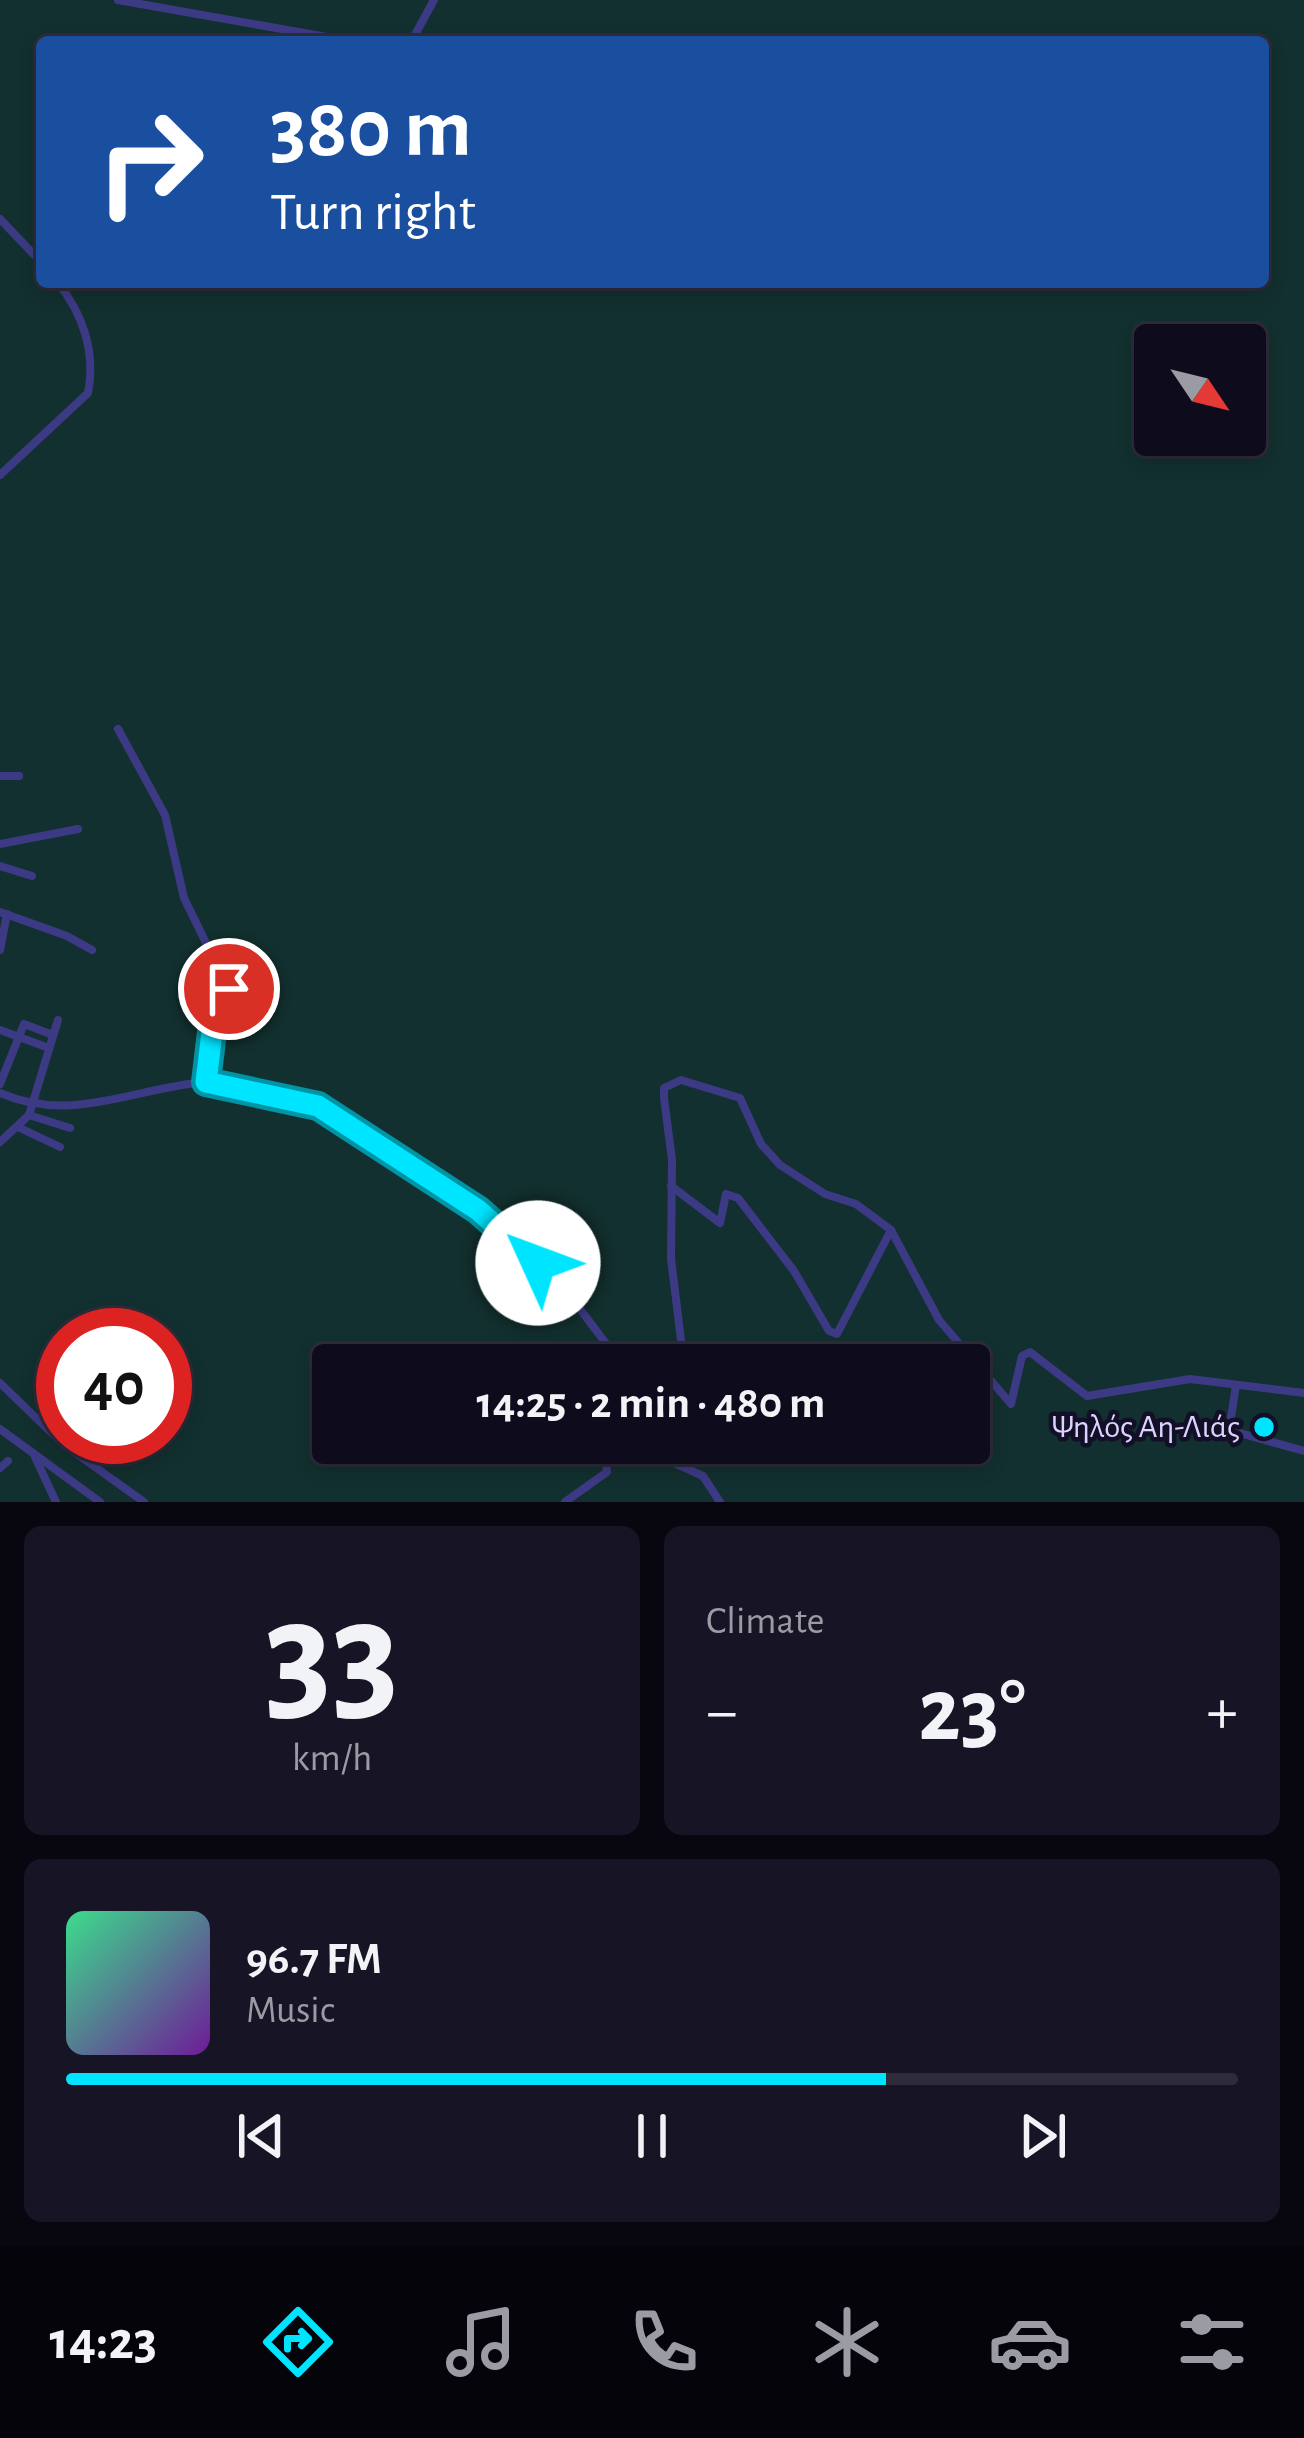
<!DOCTYPE html>
<meta charset="utf-8">
<style>
body{margin:0;font-family:"Alegreya Sans",sans-serif;background:#171425;color:#f1f3f6;height:100vh;display:flex;flex-direction:column;font-size:45px;white-space:nowrap}
*{box-sizing:border-box;margin:0}
p{font-size:39px;color:#9b9ba3}
.icon{flex:none;width:66px;height:66px;fill:none;stroke:currentColor;stroke-width:2;stroke-linecap:round;stroke-linejoin:round}
.map{position:relative;height:1502px;overflow:hidden}
.side{display:flex;flex-direction:column;gap:24px;padding:24px;background:#08060f;flex:1}
.side>*{flex:none}
.guide{position:absolute;left:36px;top:36px;width:1233px;height:252px;border-radius:12px;box-shadow:0 6px 18px #0003,0 0 0 3px #2e2b3b;background:#1a4fa0;color:#fff;overflow:hidden}
.needle{width:78px;rotate:125deg}
.controls{position:absolute;left:1134px;top:324px;display:grid;gap:24px}
.controls a{display:grid;place-items:center;width:132px;height:132px;border-radius:12px;background:#0e0b1c;box-shadow:0 6px 18px #0003,0 0 0 3px #2e2b3b;font-size:60px}
.speed{position:absolute;left:36px;top:1308px;display:flex;gap:24px;font-size:60px;font-weight:700;text-align:center}
.speed>*{display:grid;place-content:center;width:156px;height:156px;border-radius:50%;background:#0e0b1c;box-shadow:0 6px 18px #0003,0 0 0 3px #2e2b3b;line-height:1}
.speed .limit{border:18px solid #d22;background:#fff;color:#111}
.pin{position:absolute;display:grid;place-items:center;width:102px;height:102px;color:#fff;margin:-51px;border:6px solid #fff;border-radius:50%;box-shadow:0 3px 12px #0007}
.me{position:absolute;width:132px;margin:-66px;rotate:313deg;stroke-linejoin:round;filter:drop-shadow(0 0 9px #0008)}
.turn{display:flex;align-items:center;gap:42px;height:252px;padding:0 36px;font-size:54px}
.turn .icon{width:156px;height:156px;stroke-width:2.5}
.turn b{display:block;font-size:84px;line-height:102px}
.big{font-size:90px;font-weight:600;line-height:1.1}
.side .widget{flex:1;display:flex;flex-direction:column;justify-content:center;gap:18px;min-width:0;padding:0 42px;border-radius:18px;background:#171425}
.side .dial{align-items:center;gap:0}
.dial b{font-size:156px;line-height:1}
.song{display:flex;align-items:center;gap:36px}
.cover{width:144px;height:144px;border-radius:18px;background:linear-gradient(135deg,hsl(150 70% 55%),hsl(280 70% 35%))}
.played{height:12px;border-radius:6px;background:linear-gradient(90deg,#00e5ff 70%,#2e2b3b 70%)}
.keys{display:flex;justify-content:space-around;direction:ltr}
.heat{display:flex;justify-content:space-between;align-items:center;font-size:66px;direction:ltr}
.side .tiles{flex:1;display:grid;gap:24px;grid-template-columns:1fr 1fr}
.widget:last-child{grid-column:span 2}
.trip{position:absolute;left:312px;top:1344px;width:678px;height:120px;border-radius:12px;background:#0e0b1c;box-shadow:0 6px 18px #0003,0 0 0 3px #2e2b3b;font-weight:600;line-height:120px;text-align:center}
.tab-bar{display:flex;height:192px;justify-content:space-around;align-items:center;background:#06040b;color:#9b9ba3}
.tab-bar .icon{width:84px;height:84px}
.tab-bar .selected{color:#00e5ff}
.tab-bar b{font-size:54px;color:#f1f3f6}
.map>svg:first-child{display:block}
.green{fill:#12302f;fill-rule:evenodd}
.lines{fill:none;stroke-linecap:round;stroke-linejoin:round}
.minor{stroke:#3d3a85;stroke-width:8}
.route-casing{stroke:#0095a6;stroke-width:30}
.route{stroke:#00e5ff;stroke-width:21}
.poi-dot{fill:#00e5ff;stroke:#130f26;stroke-width:4.5}
.labels{text-anchor:middle;dominant-baseline:central;stroke-width:9;stroke-linejoin:round;paint-order:stroke}
.poi-label{font-size:33px;fill:#d9d4ff;stroke:#130f26;text-anchor:end}
</style>
<div class="map">
<svg width="1304" height="1502" viewBox="0 0 1304 1502">
<rect width="100%" height="100%" fill="#130f26"/>
<path class="green" d="M 0,0 L 1304,0 L 1304,1502 L 0,1502 ZM 42,42 L 1263,42 L 1263,282 L 42,282 ZM 1155,345 L 1245,345 L 1245,435 L 1155,435 ZM 63,1335 L 165,1335 L 165,1437 L 63,1437 ZM 333,1365 L 969,1365 L 969,1443 L 333,1443 Z"/>
<g class="lines">
<g class="minor">
<polyline points="118,0 355,42"/>
<polyline points="411,42 434,0"/>
<polyline points="0,219 42,263"/>
<path d="M 0,475 L 88,393 C 96,353 83,313 57,282"/>
<polyline points="118,729 165,815 184,898 232,996 231,1008 212,1032 206,1082"/>
<polyline points="0,776 19,776"/>
<polyline points="0,844 78,829"/>
<polyline points="0,866 32,876"/>
<polyline points="0,912 67,936 92,950"/>
<polyline points="0,950 7,914"/>
<polyline points="0,1030 49,1048"/>
<polyline points="0,1084 24,1024 53,1035"/>
<path d="M 0,1093 C 71,1124 134,1088 205,1082 C 305,1073 487,1210 555,1280 C 581,1306 599,1338 624,1365"/>
<polyline points="29,1115 70,1128"/>
<polyline points="20,1128 60,1147"/>
<polyline points="0,1142 29,1115 58,1020"/>
<polyline points="671,1186 720,1223 726,1194 738,1198 794,1271 829,1331 837,1334 891,1230"/>
<polyline points="684,1365 671,1258 672,1160 664,1098 664,1088 681,1080 740,1098 761,1144 780,1165 825,1194 856,1204 891,1230 939,1320 1011,1404 1022,1356 1030,1352 1087,1396 1190,1379 1304,1393"/>
<polyline points="0,1383 63,1444 144,1502"/>
<polyline points="1236,1385 1229,1430 1304,1451"/>
<polyline points="0,1429 100,1502"/>
<polyline points="631,1443 703,1476 720,1502"/>
<polyline points="35,1457 56,1502"/>
<polyline points="0,1468 8,1461"/>
<polyline points="565,1502 607,1472 605,1443"/>
</g>
</g>
<g class="lines">
<defs>
<polyline id="route" points="229,989 232,1004 212,1032 206,1082 318,1106 478,1210 538,1263"/>
</defs>
<use href="#route" class="route-casing"/>
<use href="#route" class="route"/>
</g>
<circle class="poi-dot" cx="1264" cy="1427" r="12"/>
<g class="labels">
<g class="poi-label">
<text x="1240" y="1427">Ψηλός Αη-Λιάς</text>
</g>
</g>
</svg>
<div class="controls">
<a><svg class="needle" viewBox="-14 -14 28 28"><path d="M0-13l5 13h-10z" fill="#e53935"/><path d="M0 13l5-13h-10z" fill="#9b9ba3"/></svg></a>
</div>
<div class="speed"><div class="limit">40</div></div>
<div class="pin" style="left:229px;top:989px;background:#d93025"><svg class="icon" aria-label="arrive" viewBox="0 0 24 24"><path d="M6 21V4h12l-3 4 3 4H6"/></svg></div>
<svg class="me" style="left:538px;top:1263px" viewBox="-20 -20 40 40"><circle r="19" fill="#fff"/><path d="M0-13L10 11 0 6-10 11z" fill="#00e5ff"/></svg>
<div class="trip">14:25 · 2 min · 480 m</div>
<div class="guide">
<div class="turn"><svg class="icon" aria-label="right" viewBox="0 0 24 24"><path d="M7 20v-9h11M14 6l5 5-5 5"/></svg><div><b>380 m</b>Turn right</div></div>
</div>
</div>
<section class="side">
<div class="tiles">
<div class="widget dial"><b>33</b><p>km/h</p></div>
<div class="widget"><p>Climate</p>
<div class="heat"><a>−</a><b class="big">23°</b><a>+</a></div>
</div>
<div class="widget">
<div class="song"><i class="cover"></i><div><b>96.7 FM</b><p>Music</p></div></div>
<div class="played"></div>
<div class="keys"><svg class="icon" aria-label="previous" viewBox="0 0 24 24"><path d="M18 5L8 12l10 7zM5 5v14"/></svg><svg class="icon" aria-label="pause" viewBox="0 0 24 24"><path d="M8 5v14M16 5v14"/></svg><svg class="icon" aria-label="next" viewBox="0 0 24 24"><path d="M6 5l10 7-10 7zM19 5v14"/></svg></div>
</div>
</div>
</section>
<nav class="tab-bar">
<b>14:23</b>
<svg class="icon selected" aria-label="directions" viewBox="0 0 24 24"><path d="M12 3l9 9-9 9-9-9zM9 14v-3h6M13 9l2 2-2 2"/></svg>
<svg class="icon" aria-label="music" viewBox="0 0 24 24"><path d="M9 18V5l10-2v13"/><circle cx="6" cy="18" r="3"/><circle cx="16" cy="16" r="3"/></svg>
<svg class="icon" aria-label="phone" viewBox="0 0 24 24"><path d="M5 4h4l2 5-3 2q2 4 5 5l2-3 5 2v4C11 20 4 13 5 4z"/></svg>
<svg class="icon" aria-label="climate" viewBox="0 0 24 24"><path d="M12 3v18M4 7l16 10M4 17L20 7"/></svg>
<svg class="icon" aria-label="car" viewBox="0 0 24 24"><path d="M5 17H2v-5l4-1 3-4h7l3 4 3 1v5h-3M9 17h6M6 11h13"/><circle cx="7" cy="17" r="2"/><circle cx="17" cy="17" r="2"/></svg>
<svg class="icon" aria-label="filters" viewBox="0 0 24 24"><path d="M4 7h16M4 17h16"/><circle cx="9" cy="7" r="2"/><circle cx="15" cy="17" r="2"/></svg>
</nav>
